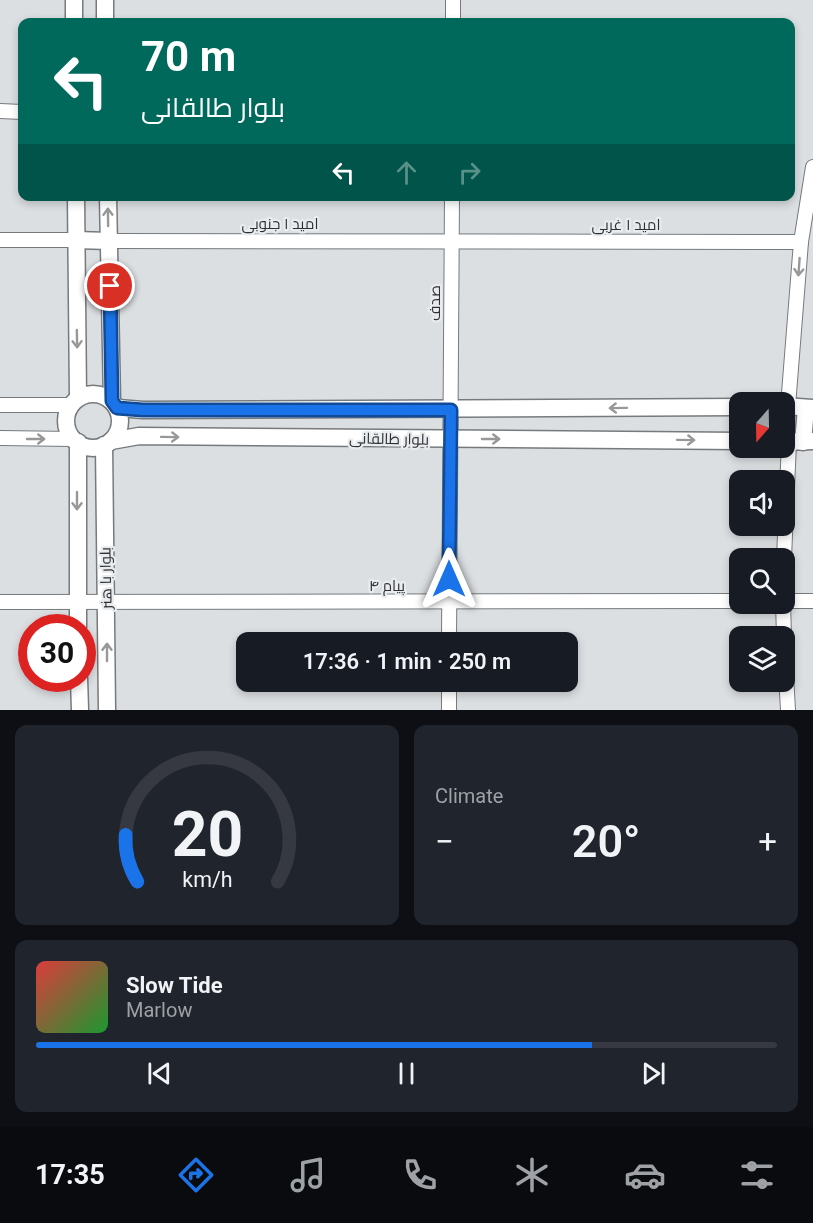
<!DOCTYPE html>
<meta charset="utf-8">
<style>
body{margin:0;font-family:Roboto,Cairo,sans-serif;background:#20242c;color:#f1f3f6;height:100vh;display:flex;flex-direction:column;font-size:22px;white-space:nowrap}
*{box-sizing:border-box;margin:0}
p{font-size:20px;color:#9ea1a6}
.icon{flex:none;width:33px;height:33px;fill:none;stroke:currentColor;stroke-width:2;stroke-linecap:round;stroke-linejoin:round}
.map{position:relative;height:710px;overflow:hidden}
.side{display:flex;flex-direction:column;gap:15px;padding:15px;background:#0d0f14;flex:1}
.side>*{flex:none}
.banner{position:absolute;left:18px;top:18px;width:777px;height:183px;border-radius:12px;box-shadow:0 3px 9px #0003;background:#00695c;color:#fff;overflow:hidden}
.needle{width:39px;rotate:200deg}
.tools{position:absolute;left:729px;top:392px;display:grid;gap:12px}
.tools a{display:grid;place-items:center;width:66px;height:66px;border-radius:12px;background:#171b24;box-shadow:0 3px 9px #0003;font-size:30px}
.speed{position:absolute;left:18px;top:614px;display:flex;gap:12px;font-size:30px;font-weight:700;text-align:center}
.speed>*{display:grid;place-content:center;width:78px;height:78px;border-radius:50%;background:#171b24;box-shadow:0 3px 9px #0003;line-height:1}
.speed .limit{border:9px solid #d22;background:#fff;color:#111}
.pin{position:absolute;display:grid;place-items:center;width:51px;height:51px;color:#fff;margin:-26px;border:3px solid #fff;border-radius:50%;box-shadow:0 2px 6px #0007}
.me{position:absolute;width:66px;margin:-33px;rotate:0deg;stroke-linejoin:round;filter:drop-shadow(0 0 4px #0008)}
.turn{display:flex;align-items:center;gap:21px;height:126px;padding:0 24px;font-size:27px}
.turn .icon{width:78px;height:78px;stroke-width:2.5}
.turn b{display:block;font-size:42px;line-height:51px}
.lanes{display:flex;align-items:center;height:57px;padding:0 24px;background:#0003;justify-content:center;gap:30px;direction:ltr}
.lanes .off{opacity:.35}
.big{font-size:45px;font-weight:600;line-height:1.1}
.side .tile{flex:1;display:flex;flex-direction:column;justify-content:center;gap:9px;min-width:0;padding:0 21px;border-radius:12px;background:#20242c}
.side .dial{align-items:center;gap:0}
.dial svg{height:156px;overflow:visible;fill:none;stroke:#363941;stroke-width:7;stroke-linecap:round;text-anchor:middle}
.dial text{fill:#f1f3f6;stroke:none}
.song{display:flex;align-items:center;gap:18px}
.cover{width:72px;height:72px;border-radius:9px;background:linear-gradient(135deg,hsl(0 70% 55%),hsl(130 70% 35%))}
.played{height:6px;border-radius:3px;background:linear-gradient(90deg,#1a73e8 75%,#363941 75%)}
.keys{display:flex;justify-content:space-around;direction:ltr}
.heat{display:flex;justify-content:space-between;align-items:center;font-size:33px;direction:ltr}
.side .tiles{flex:1;display:grid;gap:15px;grid-template-columns:1fr 1fr}
.tile:last-child{grid-column:span 2}
.trip{position:absolute;left:236px;top:632px;width:342px;height:60px;border-radius:12px;background:#171b24;box-shadow:0 3px 9px #0003;font-weight:600;line-height:60px;text-align:center}
.tab-bar{display:flex;height:96px;justify-content:space-around;align-items:center;background:#090b0e;color:#9ea1a6}
.tab-bar .icon{width:42px;height:42px}
.tab-bar .selected{color:#1a73e8}
.tab-bar b{font-size:27px;color:#f1f3f6}
.map>svg:first-child{display:block}
.lines{fill:none;stroke-linecap:round;stroke-linejoin:round}
.minor-casing{stroke:#777a7d;stroke-width:16}
.tertiary-casing{stroke:#777a7d;stroke-width:19}
.minor{stroke:#fff;stroke-width:14}
.tertiary{stroke:#fff;stroke-width:16}
.oneway{stroke:#979898}
.route-casing{stroke:#114b97;stroke-width:15}
.route{stroke:#1a73e8;stroke-width:10}
.labels{text-anchor:middle;dominant-baseline:central;stroke-width:4.5;stroke-linejoin:round;paint-order:stroke}
.street-label{font-size:15px;fill:#2f3032;stroke:#e9ecef}
</style>
<div class="map">
<svg width="813" height="710" viewBox="0 0 813 710">
<rect width="100%" height="100%" fill="#dcdfe2"/>
<g class="lines">
<defs>
<g id="minor">
<polyline points="453,22 453,0"/>
<polyline points="0,111 22,112"/>
<polyline points="0,240 76,240"/>
<polyline points="109,241 801,242"/>
<polyline points="0,405 71,405"/>
<polyline points="788,406 801,242 813,167"/>
<polyline points="0,438 73,439"/>
<polyline points="784,558 789,442"/>
<polyline points="784,601 813,601"/>
<polyline points="0,602 740,601"/>
<polyline points="783,603 784,636"/>
<polyline points="784,640 788,710"/>
<polyline points="449,642 452,196"/>
<polyline points="449,710 449,681"/>
</g>
<g id="tertiary">
<polyline points="74,0 74,22"/>
<polyline points="105,0 105,22"/>
<polyline points="76,196 78,398"/>
<polyline points="108,196 112,401"/>
<polyline points="76,240 109,241"/>
<circle cx="93" cy="421" r="27"/>
<polyline points="784,406 813,408"/>
<polyline points="118,408 143,410 740,407"/>
<polyline points="111,441 139,436 740,441"/>
<polyline points="78,442 78,627"/>
<polyline points="784,442 813,441"/>
<polyline points="803,442 806,408"/>
<polyline points="104,445 107,710"/>
<polyline points="79,678 80,710"/>
</g>
</defs>
<use href="#minor" class="minor-casing"/>
<use href="#tertiary" class="tertiary-casing"/>
<use href="#minor" class="minor"/>
<use href="#tertiary" class="tertiary"/>
</g>
<defs><path id="oneway-shaft" d="M-6 0H5M1.5-3L5.5 0L1.5 3" fill="none" stroke-width="1.6" stroke-linecap="round" stroke-linejoin="round" transform="scale(1.5)"/></defs>
<g class="oneway">
<use href="#oneway-shaft" transform="translate(108 217) rotate(-91)"/>
<use href="#oneway-shaft" transform="translate(799 267) rotate(94)"/>
<use href="#oneway-shaft" transform="translate(77 339) rotate(89)"/>
<use href="#oneway-shaft" transform="translate(618 408) rotate(179)"/>
<use href="#oneway-shaft" transform="translate(170 437) rotate(1)"/>
<use href="#oneway-shaft" transform="translate(36 439)"/>
<use href="#oneway-shaft" transform="translate(491 439)"/>
<use href="#oneway-shaft" transform="translate(686 440) rotate(1)"/>
<use href="#oneway-shaft" transform="translate(77 501) rotate(90)"/>
<use href="#oneway-shaft" transform="translate(107 652) rotate(-90)"/>
</g>
<g class="lines">
<defs>
<polyline id="route" points="110,286 112,401 117,408 143,410 451,410 449,579"/>
</defs>
<use href="#route" class="route-casing"/>
<use href="#route" class="route"/>
</g>
<g class="labels">
<g class="street-label">
<text x="280" y="224">امید ۱ جنوبی</text>
<text x="626" y="225">امید ۱ غربی</text>
<text transform="translate(435 303) rotate(-90)">صدف</text>
<text transform="translate(389 439) rotate(1)">بلوار طالقانی</text>
<text transform="translate(106 578) rotate(-91)">بلوار با هنر</text>
<text x="387" y="586">پیام ۴</text>
</g>
</g>
</svg>
<div class="tools">
<a><svg class="needle" viewBox="-14 -14 28 28"><path d="M0-13l5 13h-10z" fill="#e53935"/><path d="M0 13l5-13h-10z" fill="#9ea1a6"/></svg></a>
<a><svg class="icon" aria-label="sound" viewBox="0 0 24 24"><path d="M4 9h4l5-4v14l-5-4H4zM17 9q2 3 0 6"/></svg></a>
<a><svg class="icon" aria-label="search" viewBox="0 0 24 24"><circle cx="10" cy="10" r="6"/><path d="M15 15l6 6"/></svg></a>
<a><svg class="icon" aria-label="layers" viewBox="0 0 24 24"><path d="M12 4l9 5-9 5-9-5zM3 14l9 5 9-5"/></svg></a>
</div>
<div class="speed"><div class="limit">30</div></div>
<div class="pin" style="left:110px;top:286px;background:#d93025"><svg class="icon" aria-label="arrive" viewBox="0 0 24 24"><path d="M6 21V4h12l-3 4 3 4H6"/></svg></div>
<svg class="me" style="left:449px;top:579px" viewBox="-20 -20 40 40"><path d="M0-17L14 15 0 8-14 15z" fill="#1a73e8" stroke="#fff" stroke-width="4"/></svg>
<div class="trip">17:36 · 1 min · 250 m</div>
<div class="banner">
<div class="turn"><svg class="icon" aria-label="left" viewBox="0 0 24 24"><path d="M17 20v-9H6M10 6l-5 5 5 5"/></svg><div><b>70 m</b>بلوار طالقانی</div></div>
<div class="lanes"><svg class="icon" aria-label="left" viewBox="0 0 24 24"><path d="M17 20v-9H6M10 6l-5 5 5 5"/></svg><svg class="icon off" aria-label="ahead" viewBox="0 0 24 24"><path d="M12 20V5M6 11l6-6 6 6"/></svg><svg class="icon off" aria-label="right" viewBox="0 0 24 24"><path d="M7 20v-9h11M14 6l5 5-5 5"/></svg></div>
</div>
</div>
<section class="side">
<div class="tiles">
<div class="tile dial"><svg viewBox="0 0 100 80">
<path d="M14 69A42 42 0 1 1 86 69"/>
<path d="M14 69A42 42 0 0 1 8 45" stroke="#1a73e8"/>
<text x="50" y="56" font-size="32" font-weight="700">20</text>
<text x="50" y="72" font-size="11">km/h</text>
</svg></div>
<div class="tile"><p>Climate</p>
<div class="heat"><a>−</a><b class="big">20°</b><a>+</a></div>
</div>
<div class="tile">
<div class="song"><i class="cover"></i><div><b>Slow Tide</b><p>Marlow</p></div></div>
<div class="played"></div>
<div class="keys"><svg class="icon" aria-label="previous" viewBox="0 0 24 24"><path d="M18 5L8 12l10 7zM5 5v14"/></svg><svg class="icon" aria-label="pause" viewBox="0 0 24 24"><path d="M8 5v14M16 5v14"/></svg><svg class="icon" aria-label="next" viewBox="0 0 24 24"><path d="M6 5l10 7-10 7zM19 5v14"/></svg></div>
</div>
</div>
</section>
<nav class="tab-bar">
<b>17:35</b>
<svg class="icon selected" aria-label="directions" viewBox="0 0 24 24"><path d="M12 3l9 9-9 9-9-9zM9 14v-3h6M13 9l2 2-2 2"/></svg>
<svg class="icon" aria-label="music" viewBox="0 0 24 24"><path d="M9 18V5l10-2v13"/><circle cx="6" cy="18" r="3"/><circle cx="16" cy="16" r="3"/></svg>
<svg class="icon" aria-label="phone" viewBox="0 0 24 24"><path d="M5 4h4l2 5-3 2q2 4 5 5l2-3 5 2v4C11 20 4 13 5 4z"/></svg>
<svg class="icon" aria-label="climate" viewBox="0 0 24 24"><path d="M12 3v18M4 7l16 10M4 17L20 7"/></svg>
<svg class="icon" aria-label="car" viewBox="0 0 24 24"><path d="M5 17H2v-5l4-1 3-4h7l3 4 3 1v5h-3M9 17h6M6 11h13"/><circle cx="7" cy="17" r="2"/><circle cx="17" cy="17" r="2"/></svg>
<svg class="icon" aria-label="filters" viewBox="0 0 24 24"><path d="M4 7h16M4 17h16"/><circle cx="9" cy="7" r="2"/><circle cx="15" cy="17" r="2"/></svg>
</nav>
